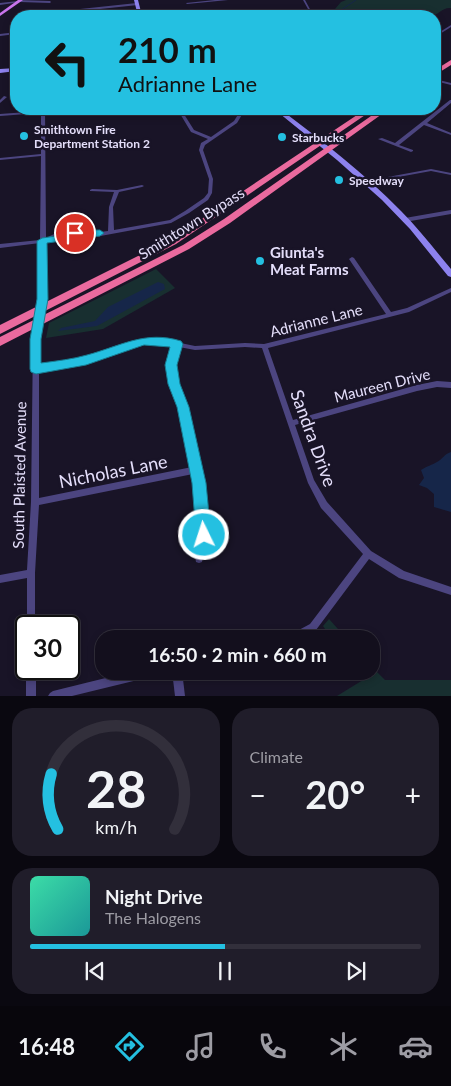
<!DOCTYPE html>
<meta charset="utf-8">
<style>
body{margin:0;font-family:Lato,sans-serif;background:#201d2a;color:#f1f3f6;height:100vh;display:flex;flex-direction:column;font-size:19px;white-space:nowrap}
*{box-sizing:border-box;margin:0}
p{font-size:16px;color:#9d9ca4}
.icon{flex:none;width:28px;height:28px;fill:none;stroke:currentColor;stroke-width:2;stroke-linecap:round;stroke-linejoin:round}
.map{position:relative;height:696px;overflow:hidden}
.details{display:flex;flex-direction:column;gap:12px;padding:12px;background:#0a0810;flex:1}
.details>*{flex:none}
.top-card{position:absolute;left:10px;top:10px;width:431px;height:105px;border-radius:20px;box-shadow:0 2px 8px #0003,0 0 0 1px #322f3b;background:#24c0e1;color:#111;overflow:hidden}
.speed{position:absolute;left:15px;top:615px;display:flex;gap:10px;font-size:25px;font-weight:700;text-align:center}
.speed>*{display:grid;place-content:center;width:65px;height:65px;border-radius:50%;background:#130f1d;box-shadow:0 2px 8px #0003,0 0 0 1px #322f3b;line-height:1}
.speed .limit{border:2px solid #111;border-radius:8px;background:#fff;color:#111}
.pin{position:absolute;display:grid;place-items:center;width:42px;height:42px;color:#fff;margin:-21px;border:2px solid #fff;border-radius:50%;box-shadow:0 1px 5px #0007}
.me{position:absolute;width:55px;margin:-28px;rotate:356deg;stroke-linejoin:round;filter:drop-shadow(0 0 4px #0008)}
.turn{display:flex;align-items:center;gap:18px;height:105px;padding:0 25px;font-size:22px}
.turn .icon{width:65px;height:65px;stroke-width:2.5}
.turn b{display:block;font-size:35px;line-height:42px}
.big{font-size:38px;font-weight:700;line-height:1.1}
.details .widget{flex:1;display:flex;flex-direction:column;justify-content:center;gap:8px;min-width:0;padding:0 18px;border-radius:20px;background:#201d2a}
.details .dial{align-items:center;gap:0}
.dial svg{height:130px;overflow:visible;fill:none;stroke:#322f3b;stroke-width:7;stroke-linecap:round;text-anchor:middle}
.dial text{fill:#f1f3f6;stroke:none}
.song{display:flex;align-items:center;gap:15px}
.cover{width:60px;height:60px;border-radius:8px;background:linear-gradient(135deg,hsl(160 70% 55%),hsl(180 70% 35%))}
.played{height:5px;border-radius:2px;background:linear-gradient(90deg,#24c0e1 50%,#322f3b 50%)}
.keys{display:flex;justify-content:space-around;direction:ltr}
.heat{display:flex;justify-content:space-between;align-items:center;font-size:28px;direction:ltr}
.details .tiles{flex:1;display:grid;gap:12px;grid-template-columns:1fr 1fr}
.widget:last-child{grid-column:span 2}
.trip{position:absolute;left:95px;top:630px;width:285px;height:50px;border-radius:20px;background:#130f1d;box-shadow:0 2px 8px #0003,0 0 0 1px #322f3b;font-weight:700;line-height:50px;text-align:center}
.tabs{display:flex;height:80px;justify-content:space-around;align-items:center;background:#08060c;color:#9d9ca4}
.tabs .icon{width:35px;height:35px}
.tabs .current{color:#24c0e1}
.tabs b{font-size:22px;color:#f1f3f6}
.map>svg:first-child{display:block}
.green{fill:#182f30}
.water{fill:#162649}
.lines{fill:none;stroke-linecap:round;stroke-linejoin:round}
.stream{stroke:#162649;stroke-width:1}
.street{fill:#4c4580;fill-rule:evenodd}
.secondary{fill:#8d82ee;fill-rule:evenodd}
.primary{fill:#c874ec;fill-rule:evenodd}
.highway{fill:#ea6a9e;fill-rule:evenodd}
.route{fill:#24c0e1;stroke:#177d92}
.poi-dot{fill:#24c0e1;stroke:#191427;stroke-width:2}
.labels{text-anchor:middle;dominant-baseline:central;stroke-width:5;stroke-linejoin:round;paint-order:stroke}
.far-poi-label{font-size:12px;font-weight:bold;fill:#e4defa;stroke:#191427;text-anchor:start}
.street-label{font-size:15px;fill:#e4defa;stroke:#191427}
.poi-label{font-size:15px;font-weight:bold;fill:#e4defa;stroke:#191427;text-anchor:start}
.near-street-label{font-size:18px;fill:#e4defa;stroke:#191427}
</style>
<div class="map">
<svg width="451" height="696" viewBox="0 0 451 696">
<rect width="100%" height="100%" fill="#191427"/>
<g class="green">
<path d="M 346,0 L 451,0 L 451,8 C 442,7 438,16 430,16 C 417,17 405,11 392,10 C 368,9 344,16 321,16 L 318,14 L 321,10 L 335,9 L 341,2 Z"/>
<polygon points="156,269 175,288 103,329 46,338 49,323"/>
<polygon points="329,619 347,639 332,639 323,626"/>
<polygon points="371,666 385,680 451,680 451,696 337,696 363,680 356,671 371,671"/>
</g>
<g class="water">
<polygon points="158,282 164,284 165,289 97,326 58,331 61,328 95,321 108,307"/>
<path d="M 451,452 L 451,512 L 434,507 L 434,494 L 427,488 L 419,485 L 424,478 L 421,470 C 427,466 432,465 437,462 C 443,459 444,454 451,452 Z"/>
</g>
<g class="lines">
<polyline class="stream" points="315,13 338,12 356,0"/>
<g class="street">
<polygon points="18,0 50,1 51,2 50,3 20,2 0,5 0,3 18,1"/>
<polygon points="215,0 228,0 187,4 186,3"/>
<polygon points="303,0 305,0 311,11 243,16 233,16 235,15 308,9"/>
<polygon points="137,3 138,5 81,11 73,14 71,13 80,9"/>
<polygon points="192,11 191,13 149,16 138,16 140,15"/>
<polygon points="376,13 379,16 377,16 374,14"/>
<polygon points="451,25 451,27 435,37 435,35"/>
<polygon points="16,32 16,34 0,36 0,34"/>
<polygon points="435,79 451,83 451,85 435,81"/>
<polygon points="4,96 7,97 0,103 0,100"/>
<polygon points="450,100 451,100 451,103 427,123 451,133 451,135 424,125 399,145 413,150 413,151 411,152 378,139 382,138 395,143"/>
<path d="M 41,109 L 45,109 L 46,238 L 54,234 L 92,230 L 95,232 L 92,234 L 53,238 L 108,231 L 109,207 L 114,192 L 90,191 L 90,190 L 92,189 L 117,190 L 142,185 L 144,186 L 142,187 L 119,192 L 113,207 L 114,230 L 170,220 L 185,211 L 204,198 L 208,193 L 209,179 L 199,150 L 201,143 L 208,139 L 191,132 L 179,112 L 182,111 L 194,130 L 211,137 L 234,121 L 239,113 L 238,109 L 242,109 L 243,113 L 237,123 L 205,145 L 203,150 L 213,179 L 212,193 L 208,200 L 189,213 L 171,223 L 95,237 L 46,242 L 46,299 L 39,339 L 39,366 L 86,357 L 144,339 L 161,339 L 195,346 L 245,343 L 264,344 L 386,314 L 349,259 L 352,257 L 354,258 L 391,312 L 407,308 L 451,288 L 451,292 L 409,312 L 268,348 L 293,420 L 417,385 L 437,381 L 451,382 L 451,388 L 437,387 L 417,391 L 295,425 L 314,480 L 327,502 L 371,551 L 404,571 L 451,587 L 451,595 L 399,578 L 369,559 L 316,630 L 301,639 L 280,639 L 281,636 L 297,631 L 310,624 L 363,554 L 321,508 L 308,483 L 262,348 L 245,347 L 195,350 L 179,347 L 176,364 L 177,377 L 188,413 L 204,496 L 206,527 L 205,543 L 202,562 L 199,563 L 196,562 C 194,554 198,536 198,526 C 198,509 196,491 193,474 L 39,505 L 35,573 L 35,626 L 27,626 L 27,578 L 0,583 L 0,575 L 27,570 L 31,502 L 33,339 L 40,299 L 40,243 L 0,248 L 0,244 L 40,240 L 41,156 L 0,160 L 0,158 L 41,154 L 41,113 L 0,116 L 0,114 L 41,111 ZM 144,343 L 161,343 L 173,346 L 169,364 L 170,377 L 181,410 L 192,467 L 39,498 L 39,371 L 86,363 Z"/>
<polygon points="431,169 451,173 451,175 431,171 366,183 364,182 366,181"/>
<polygon points="451,210 451,214 405,222 402,220 405,218"/>
<rect x="26" y="669" width="10" height="27"/>
<polygon points="134,671 159,671 157,674 154,676 72,696 48,696 50,693 53,691"/>
<polygon points="172,671 182,671 185,696 175,696"/>
</g>
<g class="secondary">
<polygon points="134,0 138,0 142,16 138,16"/>
<polygon points="16,68 16,71 0,73 0,69"/>
<path d="M 274,109 L 280,109 C 322,141 364,173 401,211 C 419,229 434,249 451,269 L 451,277 L 448,276 L 410,229 L 382,200 L 337,160 Z"/>
</g>
<polygon class="primary" points="18,0 23,0 0,16 0,13"/>
<g class="highway">
<polygon points="451,60 451,65 435,75 435,70"/>
<polygon points="366,109 374,109 176,244 0,334 0,325 170,240"/>
<polygon points="381,109 389,109 230,223 189,249 0,346 0,337 183,245 224,219"/>
</g>
</g>
<path class="route" d="M 75,230 L 100,230 L 104,233 L 100,236 L 47,243 L 48,299 L 41,339 L 41,363 C 57,361 73,359 87,355 C 121,346 145,330 181,341 L 183,344 L 177,365 L 180,384 L 189,407 L 206,483 L 211,535 L 209,541 L 204,543 L 199,541 L 196,535 L 192,483 L 177,407 L 168,384 L 165,365 L 170,347 L 144,345 L 86,365 L 36,374 L 31,372 L 30,369 L 30,339 L 37,299 L 37,241 L 42,238 L 71,234 L 71,231 Z"/>
<g class="poi-dot">
<circle cx="24" cy="136" r="5"/>
<circle cx="282" cy="137" r="5"/>
<circle cx="339" cy="180" r="5"/>
<circle cx="260" cy="261" r="5"/>
</g>
<g class="labels">
<g class="far-poi-label">
<text x="34" y="129">Smithtown Fire<tspan x="34" dy="14">Department Station 2</tspan></text>
<text x="292" y="137">Starbucks</text>
<text x="349" y="180">Speedway</text>
</g>
<g class="street-label">
<text transform="translate(191 223) rotate(-32)">Smithtown Bypass</text>
<text transform="translate(316 320) rotate(-14)">Adrianne Lane</text>
<text transform="translate(382 385) rotate(-14)">Maureen Drive</text>
<text transform="translate(19 475) rotate(-89)">South Plaisted Avenue</text>
</g>
<g class="poi-label">
<text x="270" y="252">Giunta's<tspan x="270" dy="17">Meat Farms</tspan></text>
</g>
<g class="near-street-label">
<text transform="translate(314 438) rotate(70)">Sandra Drive</text>
<text transform="translate(113 471) rotate(-11)">Nicholas Lane</text>
</g>
</g>
</svg>
<div class="speed"><div class="limit">30</div></div>
<div class="pin" style="left:75px;top:233px;background:#d93025"><svg class="icon" aria-label="arrive" viewBox="0 0 24 24"><path d="M6 21V4h12l-3 4 3 4H6"/></svg></div>
<svg class="me" style="left:204px;top:535px" viewBox="-20 -20 40 40"><circle r="17" fill="#24c0e1" stroke="#fff" stroke-width="3"/><path d="M0-11L8 9 0 5-8 9z" fill="#fff"/></svg>
<div class="trip">16:50 · 2 min · 660 m</div>
<div class="top-card">
<div class="turn"><svg class="icon" aria-label="left" viewBox="0 0 24 24"><path d="M17 20v-9H6M10 6l-5 5 5 5"/></svg><div><b>210 m</b>Adrianne Lane</div></div>
</div>
</div>
<section class="details">
<div class="tiles">
<div class="widget dial"><svg viewBox="0 0 100 80">
<path d="M14 69A42 42 0 1 1 86 69"/>
<path d="M14 69A42 42 0 0 1 10 35" stroke="#24c0e1"/>
<text x="50" y="56" font-size="32" font-weight="700">28</text>
<text x="50" y="72" font-size="11">km/h</text>
</svg></div>
<div class="widget"><p>Climate</p>
<div class="heat"><a>−</a><b class="big">20°</b><a>+</a></div>
</div>
<div class="widget">
<div class="song"><i class="cover"></i><div><b>Night Drive</b><p>The Halogens</p></div></div>
<div class="played"></div>
<div class="keys"><svg class="icon" aria-label="previous" viewBox="0 0 24 24"><path d="M18 5L8 12l10 7zM5 5v14"/></svg><svg class="icon" aria-label="pause" viewBox="0 0 24 24"><path d="M8 5v14M16 5v14"/></svg><svg class="icon" aria-label="next" viewBox="0 0 24 24"><path d="M6 5l10 7-10 7zM19 5v14"/></svg></div>
</div>
</div>
</section>
<nav class="tabs">
<b>16:48</b>
<svg class="icon current" aria-label="directions" viewBox="0 0 24 24"><path d="M12 3l9 9-9 9-9-9zM9 14v-3h6M13 9l2 2-2 2"/></svg>
<svg class="icon" aria-label="music" viewBox="0 0 24 24"><path d="M9 18V5l10-2v13"/><circle cx="6" cy="18" r="3"/><circle cx="16" cy="16" r="3"/></svg>
<svg class="icon" aria-label="phone" viewBox="0 0 24 24"><path d="M5 4h4l2 5-3 2q2 4 5 5l2-3 5 2v4C11 20 4 13 5 4z"/></svg>
<svg class="icon" aria-label="climate" viewBox="0 0 24 24"><path d="M12 3v18M4 7l16 10M4 17L20 7"/></svg>
<svg class="icon" aria-label="car" viewBox="0 0 24 24"><path d="M5 17H2v-5l4-1 3-4h7l3 4 3 1v5h-3M9 17h6M6 11h13"/><circle cx="7" cy="17" r="2"/><circle cx="17" cy="17" r="2"/></svg>
</nav>
